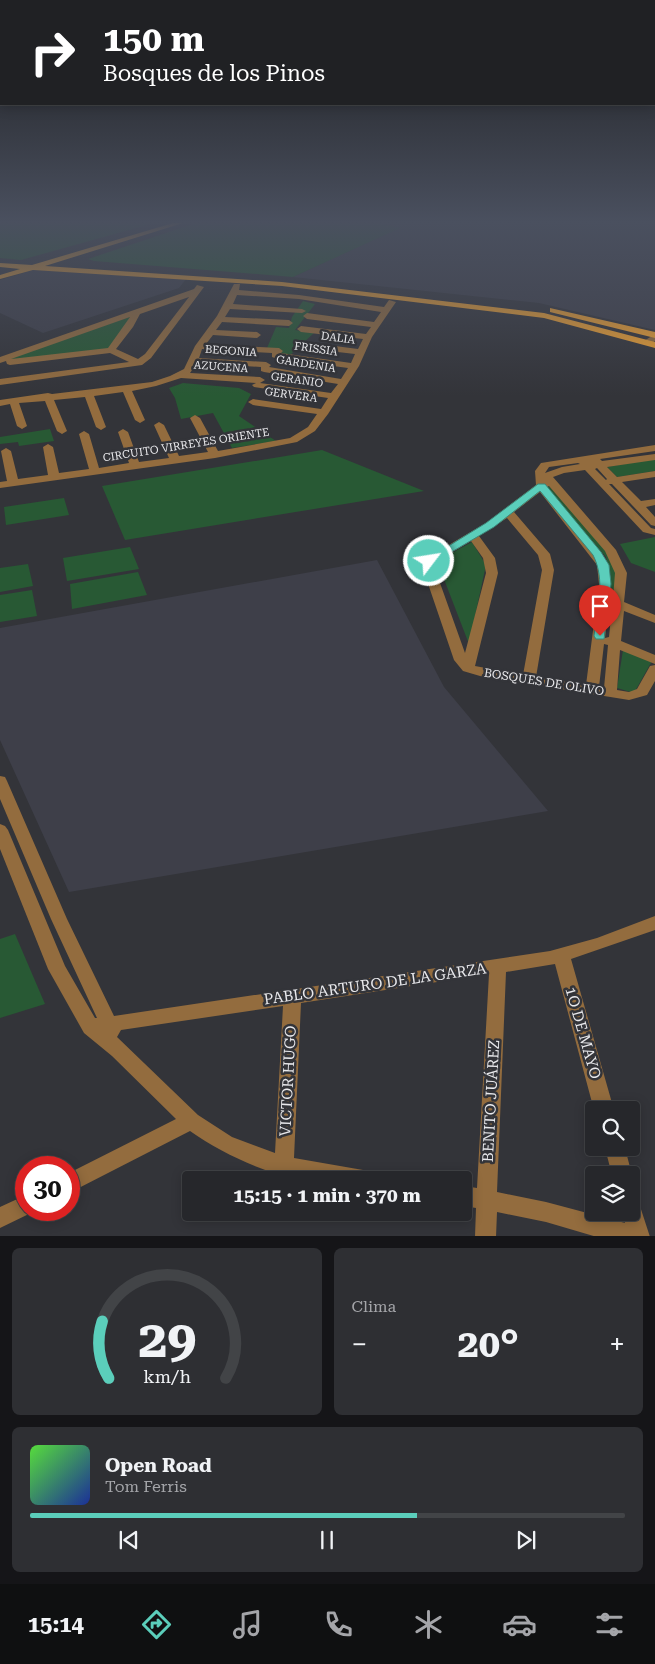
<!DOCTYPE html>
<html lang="es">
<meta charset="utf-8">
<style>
body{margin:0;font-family:"Roboto Serif",serif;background:#2e2f33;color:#f1f3f6;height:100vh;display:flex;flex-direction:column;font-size:19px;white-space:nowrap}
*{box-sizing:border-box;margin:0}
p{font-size:16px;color:#a4a5a9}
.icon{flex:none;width:28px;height:28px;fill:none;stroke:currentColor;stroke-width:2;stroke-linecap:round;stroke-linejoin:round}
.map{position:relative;height:1236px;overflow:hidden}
.sheet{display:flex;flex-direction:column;gap:12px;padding:12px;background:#151518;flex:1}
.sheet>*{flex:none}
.top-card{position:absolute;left:0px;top:0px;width:655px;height:105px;box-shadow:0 2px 12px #0003,0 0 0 1px #424447;background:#202124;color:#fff;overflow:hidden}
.tools{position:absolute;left:585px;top:1101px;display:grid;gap:10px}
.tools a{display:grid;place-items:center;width:55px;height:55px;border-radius:5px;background:#26272b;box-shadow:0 2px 12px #0003,0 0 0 1px #424447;font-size:25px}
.speed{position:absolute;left:15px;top:1156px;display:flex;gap:10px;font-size:25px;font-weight:700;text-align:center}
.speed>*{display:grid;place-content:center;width:65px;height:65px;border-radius:50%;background:#26272b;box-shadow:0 2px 12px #0003,0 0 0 1px #424447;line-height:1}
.speed .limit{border:8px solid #d22;background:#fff;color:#111}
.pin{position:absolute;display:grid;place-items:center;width:42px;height:42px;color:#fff;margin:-51px -21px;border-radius:50% 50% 50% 0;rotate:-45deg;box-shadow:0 0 5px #0007}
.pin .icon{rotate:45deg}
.me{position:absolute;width:55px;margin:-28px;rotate:59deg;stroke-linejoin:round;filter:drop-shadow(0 0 4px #0008)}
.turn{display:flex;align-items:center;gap:18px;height:105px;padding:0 20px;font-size:22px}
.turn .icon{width:65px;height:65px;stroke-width:2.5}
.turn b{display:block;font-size:35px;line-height:42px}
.big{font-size:38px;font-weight:700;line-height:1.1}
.sheet .card{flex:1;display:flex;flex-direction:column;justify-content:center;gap:8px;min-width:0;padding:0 18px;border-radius:8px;background:#2e2f33}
.sheet .dial{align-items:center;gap:0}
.dial svg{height:130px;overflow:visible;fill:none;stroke:#424447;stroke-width:7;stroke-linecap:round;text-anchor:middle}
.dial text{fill:#f1f3f6;stroke:none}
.song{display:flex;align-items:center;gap:15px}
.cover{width:60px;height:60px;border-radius:8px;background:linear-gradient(135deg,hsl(110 70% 55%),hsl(230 70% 35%))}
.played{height:5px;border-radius:2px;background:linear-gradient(90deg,#5bcebb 65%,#424447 65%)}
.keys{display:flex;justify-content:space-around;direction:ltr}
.heat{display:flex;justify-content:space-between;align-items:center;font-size:28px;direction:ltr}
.sheet .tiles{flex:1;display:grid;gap:12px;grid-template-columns:1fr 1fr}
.card:last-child{grid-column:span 2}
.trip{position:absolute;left:182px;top:1171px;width:290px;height:50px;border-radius:5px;background:#26272b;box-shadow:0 2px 12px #0003,0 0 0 1px #424447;font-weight:700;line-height:50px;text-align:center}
.menu{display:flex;height:80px;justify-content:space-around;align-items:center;background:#0f1011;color:#a4a5a9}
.menu .icon{width:35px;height:35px}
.menu .selected{color:#5bcebb}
.menu b{font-size:22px;color:#f1f3f6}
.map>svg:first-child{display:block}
.built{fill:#3e3f49}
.green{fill:#285934}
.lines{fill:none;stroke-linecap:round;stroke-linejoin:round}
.minor{fill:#936c3e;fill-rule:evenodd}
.major{fill:#f0a131;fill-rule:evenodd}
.route{fill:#5bcebb;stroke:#3b867a}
.labels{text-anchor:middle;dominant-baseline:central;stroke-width:5;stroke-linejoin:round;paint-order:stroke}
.far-street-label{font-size:11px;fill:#e9e9ec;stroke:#333439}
.street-label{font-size:12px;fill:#e9e9ec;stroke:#333439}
.near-street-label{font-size:15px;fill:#e9e9ec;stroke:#333439}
</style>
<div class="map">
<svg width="655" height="1237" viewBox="0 0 655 1237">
<rect width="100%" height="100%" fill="#333439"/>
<g class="built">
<polygon points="378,223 655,223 655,330 539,303 293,277 399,228"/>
<polygon points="33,270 186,279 179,288 43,333 0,313 0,280"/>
<polygon points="377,560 444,687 548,811 69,892 0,740 0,628"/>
</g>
<g class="green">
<polygon points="0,223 154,223 21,260 0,258"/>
<polygon points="196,223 378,223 400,228 293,277 94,261 88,259"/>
<polygon points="303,301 315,304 295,330 314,333 290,355 271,353 275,350 267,348 276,327 289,328 292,317"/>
<polygon points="132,316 109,349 11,360 11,358"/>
<polygon points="183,383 239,388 251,394 239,416 276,441 232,448 213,413 181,419 175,398 169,388"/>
<polygon points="50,429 54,441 19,446 18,442 0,444 0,437"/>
<polygon points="322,450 424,491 125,540 102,486"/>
<polygon points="655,459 655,471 617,477 607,467"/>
<path d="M 549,486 C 565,504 607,543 613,563 C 617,575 616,586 614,597 L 610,596 L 611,576 L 606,557 L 547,489 Z"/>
<polygon points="64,498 69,515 6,525 4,507"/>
<polygon points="655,537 655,572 631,563 620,544"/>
<polygon points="472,542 486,565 469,644 437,561"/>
<polygon points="130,547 139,569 67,581 63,558"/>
<polygon points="28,564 33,586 0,592 0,568"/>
<polygon points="138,572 147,595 72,609 70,584"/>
<polygon points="32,590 37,616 0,622 0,595"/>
<polygon points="623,650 652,661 634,693 617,688"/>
<polygon points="15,934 45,1004 0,1018 0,939"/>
</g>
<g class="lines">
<g class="minor">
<path d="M 234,284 L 240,284 L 239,290 L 299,295 L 384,307 L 389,300 L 396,302 L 372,337 L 359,366 L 328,414 L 315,431 L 297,442 L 215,458 L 0,488 L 0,482 L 7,481 L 1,451 L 6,448 L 11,451 L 18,479 L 48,475 L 43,447 L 48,444 L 53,447 L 59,473 L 89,469 L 79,434 L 84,431 L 89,434 L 99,468 L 129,463 L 118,432 L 123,429 L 128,432 L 139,462 L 169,458 L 154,425 L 159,422 L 164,425 L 179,456 L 208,452 L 190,418 L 195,415 L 200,418 L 218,451 L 290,438 L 308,427 L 317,414 L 253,405 L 248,402 L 253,399 L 321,409 L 328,398 L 254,387 L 252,385 L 256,383 L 181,378 L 156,386 L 132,391 L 145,420 L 140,423 L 135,420 L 123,392 L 94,396 L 106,427 L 101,430 L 96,427 L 85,397 L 54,400 L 67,431 L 62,434 L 57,431 L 45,401 L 19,403 L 27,426 L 22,429 L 17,426 L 10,404 L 0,406 L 0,400 L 48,393 L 52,394 L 152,382 L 170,376 L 184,369 L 195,346 L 217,316 ZM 237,295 L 299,299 L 381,312 L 374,322 L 307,313 L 303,316 L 307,319 L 371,327 L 366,334 L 301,326 L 297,329 L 301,332 L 363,339 L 358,349 L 312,343 L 308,346 L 312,349 L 355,354 L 351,363 L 281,353 L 283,351 L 279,348 L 206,344 L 213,335 L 257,338 L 261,335 L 257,332 L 216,330 L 222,322 L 289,326 L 293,323 L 289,320 L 225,317 L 230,309 L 302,313 L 306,311 L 302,309 L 233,304 ZM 202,349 L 272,353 L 272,357 L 275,358 L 348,368 L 341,379 L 269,367 L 271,365 L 266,362 L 199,358 ZM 197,363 L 261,367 L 261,371 L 264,372 L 338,384 L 331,393 L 260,383 L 265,380 L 260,377 L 190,373 Z"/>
<path d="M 197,285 L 204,287 L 151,358 L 142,365 L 0,385 L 0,379 L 129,362 L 110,353 L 10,365 L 7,364 L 6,361 L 0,363 L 0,357 L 194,289 ZM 189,297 L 145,354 L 138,359 L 116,349 L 133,327 L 140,314 ZM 130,317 L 108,348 L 11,359 Z"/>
<polygon points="655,334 655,341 650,345 644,345 644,341"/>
<path d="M 655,445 L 655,451 L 600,459 L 602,461 L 655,454 L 655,460 L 607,467 L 617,477 L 655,471 L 655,477 L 622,482 L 641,501 L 655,499 L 655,505 L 646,507 L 655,517 L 655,526 L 651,525 L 612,484 L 609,484 L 651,528 L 655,529 L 655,535 L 643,532 L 585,470 L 564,473 L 553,477 L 616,550 L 627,573 L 624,602 L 655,615 L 655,623 L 624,611 L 621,641 L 655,655 L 655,664 L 620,650 L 617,690 L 629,692 L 637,689 L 650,666 L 655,665 L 655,681 L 647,695 L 629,700 L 480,676 L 463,671 L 454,660 L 423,569 L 425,559 L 486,523 L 536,485 L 535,471 L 541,463 ZM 578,463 L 580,464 L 562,467 L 545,473 L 549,467 ZM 597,468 L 607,479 L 606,480 L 595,469 ZM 549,486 L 605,551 L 615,573 L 613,598 L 609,599 L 611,584 L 609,565 L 601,553 L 547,487 ZM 540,492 L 597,565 L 599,584 L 586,685 L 536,677 L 554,570 L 550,554 L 514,512 ZM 507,518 L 538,555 L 542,570 L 523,675 L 475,666 L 498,573 L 495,558 L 479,536 ZM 471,541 L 483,558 L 486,573 L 465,653 L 435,569 L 435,562 ZM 609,605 L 612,606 L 609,637 L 605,638 ZM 604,644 L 608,645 L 604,688 L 599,687 Z"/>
<path d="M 0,776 L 5,777 L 7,781 L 67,919 L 114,1016 L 550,951 L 597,938 L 655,916 L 655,930 L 571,959 L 614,1110 L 594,1110 L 555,964 L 506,972 L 497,1192 L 546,1202 L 625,1223 L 622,1212 L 631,1212 L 631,1197 L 638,1200 L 650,1237 L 597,1237 L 546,1222 L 497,1212 L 496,1237 L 475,1237 L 476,1208 L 464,1206 L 464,1186 L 477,1188 L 489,974 L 301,1003 L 294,1158 L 363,1170 L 370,1173 L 373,1180 C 352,1180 329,1182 307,1180 C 267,1175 223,1154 190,1131 L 69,1193 L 69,1173 L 176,1119 L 112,1056 L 84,1033 L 48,969 L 0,849 L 0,824 L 5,826 L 8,830 L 65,966 L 95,1018 L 97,1018 L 51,919 L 0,799 ZM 283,1006 L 275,1153 L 232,1137 L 198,1115 L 117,1037 L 121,1030 Z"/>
<polygon points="605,1148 625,1148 632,1175 631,1177 631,1175 612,1175"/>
<polygon points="26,1195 26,1210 34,1210 33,1212 0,1228 0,1207"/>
</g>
<g class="major">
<polygon points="173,223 183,223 45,266 282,282 544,313 655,342 655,348 544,318 282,286 33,270 0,279 0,275 20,269 0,267 0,263 32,265"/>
<polygon points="550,308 655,332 655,338 550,312"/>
</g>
</g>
<linearGradient id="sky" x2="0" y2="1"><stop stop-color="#1c1d1f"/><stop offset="0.56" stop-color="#4a505f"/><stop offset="1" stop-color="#4a505f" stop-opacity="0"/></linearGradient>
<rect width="655" height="396" fill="url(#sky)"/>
<path class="route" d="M 538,484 L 545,484 L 601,552 L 609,565 L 611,584 L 604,639 L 596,639 L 594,636 C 597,610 606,580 593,555 L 540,491 L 494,527 L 433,563 L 425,563 L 424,561 L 486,523 Z"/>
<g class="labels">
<g class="far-street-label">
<text transform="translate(338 338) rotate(7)">DALIA</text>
<text transform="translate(316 349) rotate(8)">FRISSIA</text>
<text transform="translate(231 351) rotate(4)">BEGONIA</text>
<text transform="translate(306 364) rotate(9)">GARDENIA</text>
<text transform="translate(221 367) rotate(4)">AZUCENA</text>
<text transform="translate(297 380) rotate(8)">GERANIO</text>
<text transform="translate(291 395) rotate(8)">GERVERA</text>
<text transform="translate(186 445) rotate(-9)">CIRCUITO VIRREYES ORIENTE</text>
</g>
<g class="street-label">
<text transform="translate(544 682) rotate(9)">BOSQUES DE OLIVO</text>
</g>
<g class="near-street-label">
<text transform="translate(375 984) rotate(-8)">PABLO ARTURO DE LA GARZA</text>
<text transform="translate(583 1033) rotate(74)">1O DE MAYO</text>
<text transform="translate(288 1081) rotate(-87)">VICTOR HUGO</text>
<text transform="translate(491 1101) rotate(-87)">BENITO JUÁREZ</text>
</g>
</g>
</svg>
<div class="tools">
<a><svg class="icon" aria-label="search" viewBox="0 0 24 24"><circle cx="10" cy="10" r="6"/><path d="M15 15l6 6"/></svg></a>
<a><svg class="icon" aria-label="layers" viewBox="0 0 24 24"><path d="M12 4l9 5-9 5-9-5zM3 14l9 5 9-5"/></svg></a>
</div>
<div class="speed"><div class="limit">30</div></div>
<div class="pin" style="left:600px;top:636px;background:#d93025"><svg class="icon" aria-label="arrive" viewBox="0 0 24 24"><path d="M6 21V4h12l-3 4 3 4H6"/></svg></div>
<svg class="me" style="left:429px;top:561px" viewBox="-20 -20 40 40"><circle r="17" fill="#5bcebb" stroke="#fff" stroke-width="3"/><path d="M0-11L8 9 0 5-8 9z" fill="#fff"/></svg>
<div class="trip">15:15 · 1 min · 370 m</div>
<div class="top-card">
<div class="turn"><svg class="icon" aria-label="right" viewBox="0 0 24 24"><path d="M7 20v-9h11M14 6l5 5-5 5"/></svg><div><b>150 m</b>Bosques de los Pinos</div></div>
</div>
</div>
<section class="sheet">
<div class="tiles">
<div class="card dial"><svg viewBox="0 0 100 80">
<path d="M14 69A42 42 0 1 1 86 69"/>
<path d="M14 69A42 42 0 0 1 10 34" stroke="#5bcebb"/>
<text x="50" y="56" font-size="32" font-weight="700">29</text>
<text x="50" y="72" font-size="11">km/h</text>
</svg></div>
<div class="card"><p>Clima</p>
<div class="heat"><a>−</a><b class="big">20°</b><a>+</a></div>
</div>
<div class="card">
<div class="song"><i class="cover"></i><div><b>Open Road</b><p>Tom Ferris</p></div></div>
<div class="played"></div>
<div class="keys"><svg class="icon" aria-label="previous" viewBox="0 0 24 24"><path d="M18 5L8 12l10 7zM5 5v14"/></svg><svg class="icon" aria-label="pause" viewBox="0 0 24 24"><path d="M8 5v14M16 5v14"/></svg><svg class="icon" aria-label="next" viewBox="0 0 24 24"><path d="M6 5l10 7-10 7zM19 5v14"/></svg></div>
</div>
</div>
</section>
<nav class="menu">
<b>15:14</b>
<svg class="icon selected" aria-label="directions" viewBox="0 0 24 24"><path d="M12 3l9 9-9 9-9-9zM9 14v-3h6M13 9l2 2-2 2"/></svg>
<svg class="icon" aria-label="music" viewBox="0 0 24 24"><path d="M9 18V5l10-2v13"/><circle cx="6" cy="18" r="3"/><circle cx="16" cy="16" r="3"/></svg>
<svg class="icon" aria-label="phone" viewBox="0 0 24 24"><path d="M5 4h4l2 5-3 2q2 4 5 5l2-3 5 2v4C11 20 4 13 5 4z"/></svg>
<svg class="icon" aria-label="climate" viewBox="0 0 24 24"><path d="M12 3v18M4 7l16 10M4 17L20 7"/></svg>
<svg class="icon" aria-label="car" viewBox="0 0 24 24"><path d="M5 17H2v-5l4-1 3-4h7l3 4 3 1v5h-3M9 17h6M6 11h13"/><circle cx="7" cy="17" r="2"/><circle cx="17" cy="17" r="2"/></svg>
<svg class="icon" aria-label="filters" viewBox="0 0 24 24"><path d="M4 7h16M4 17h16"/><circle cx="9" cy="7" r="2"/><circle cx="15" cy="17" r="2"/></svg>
</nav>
